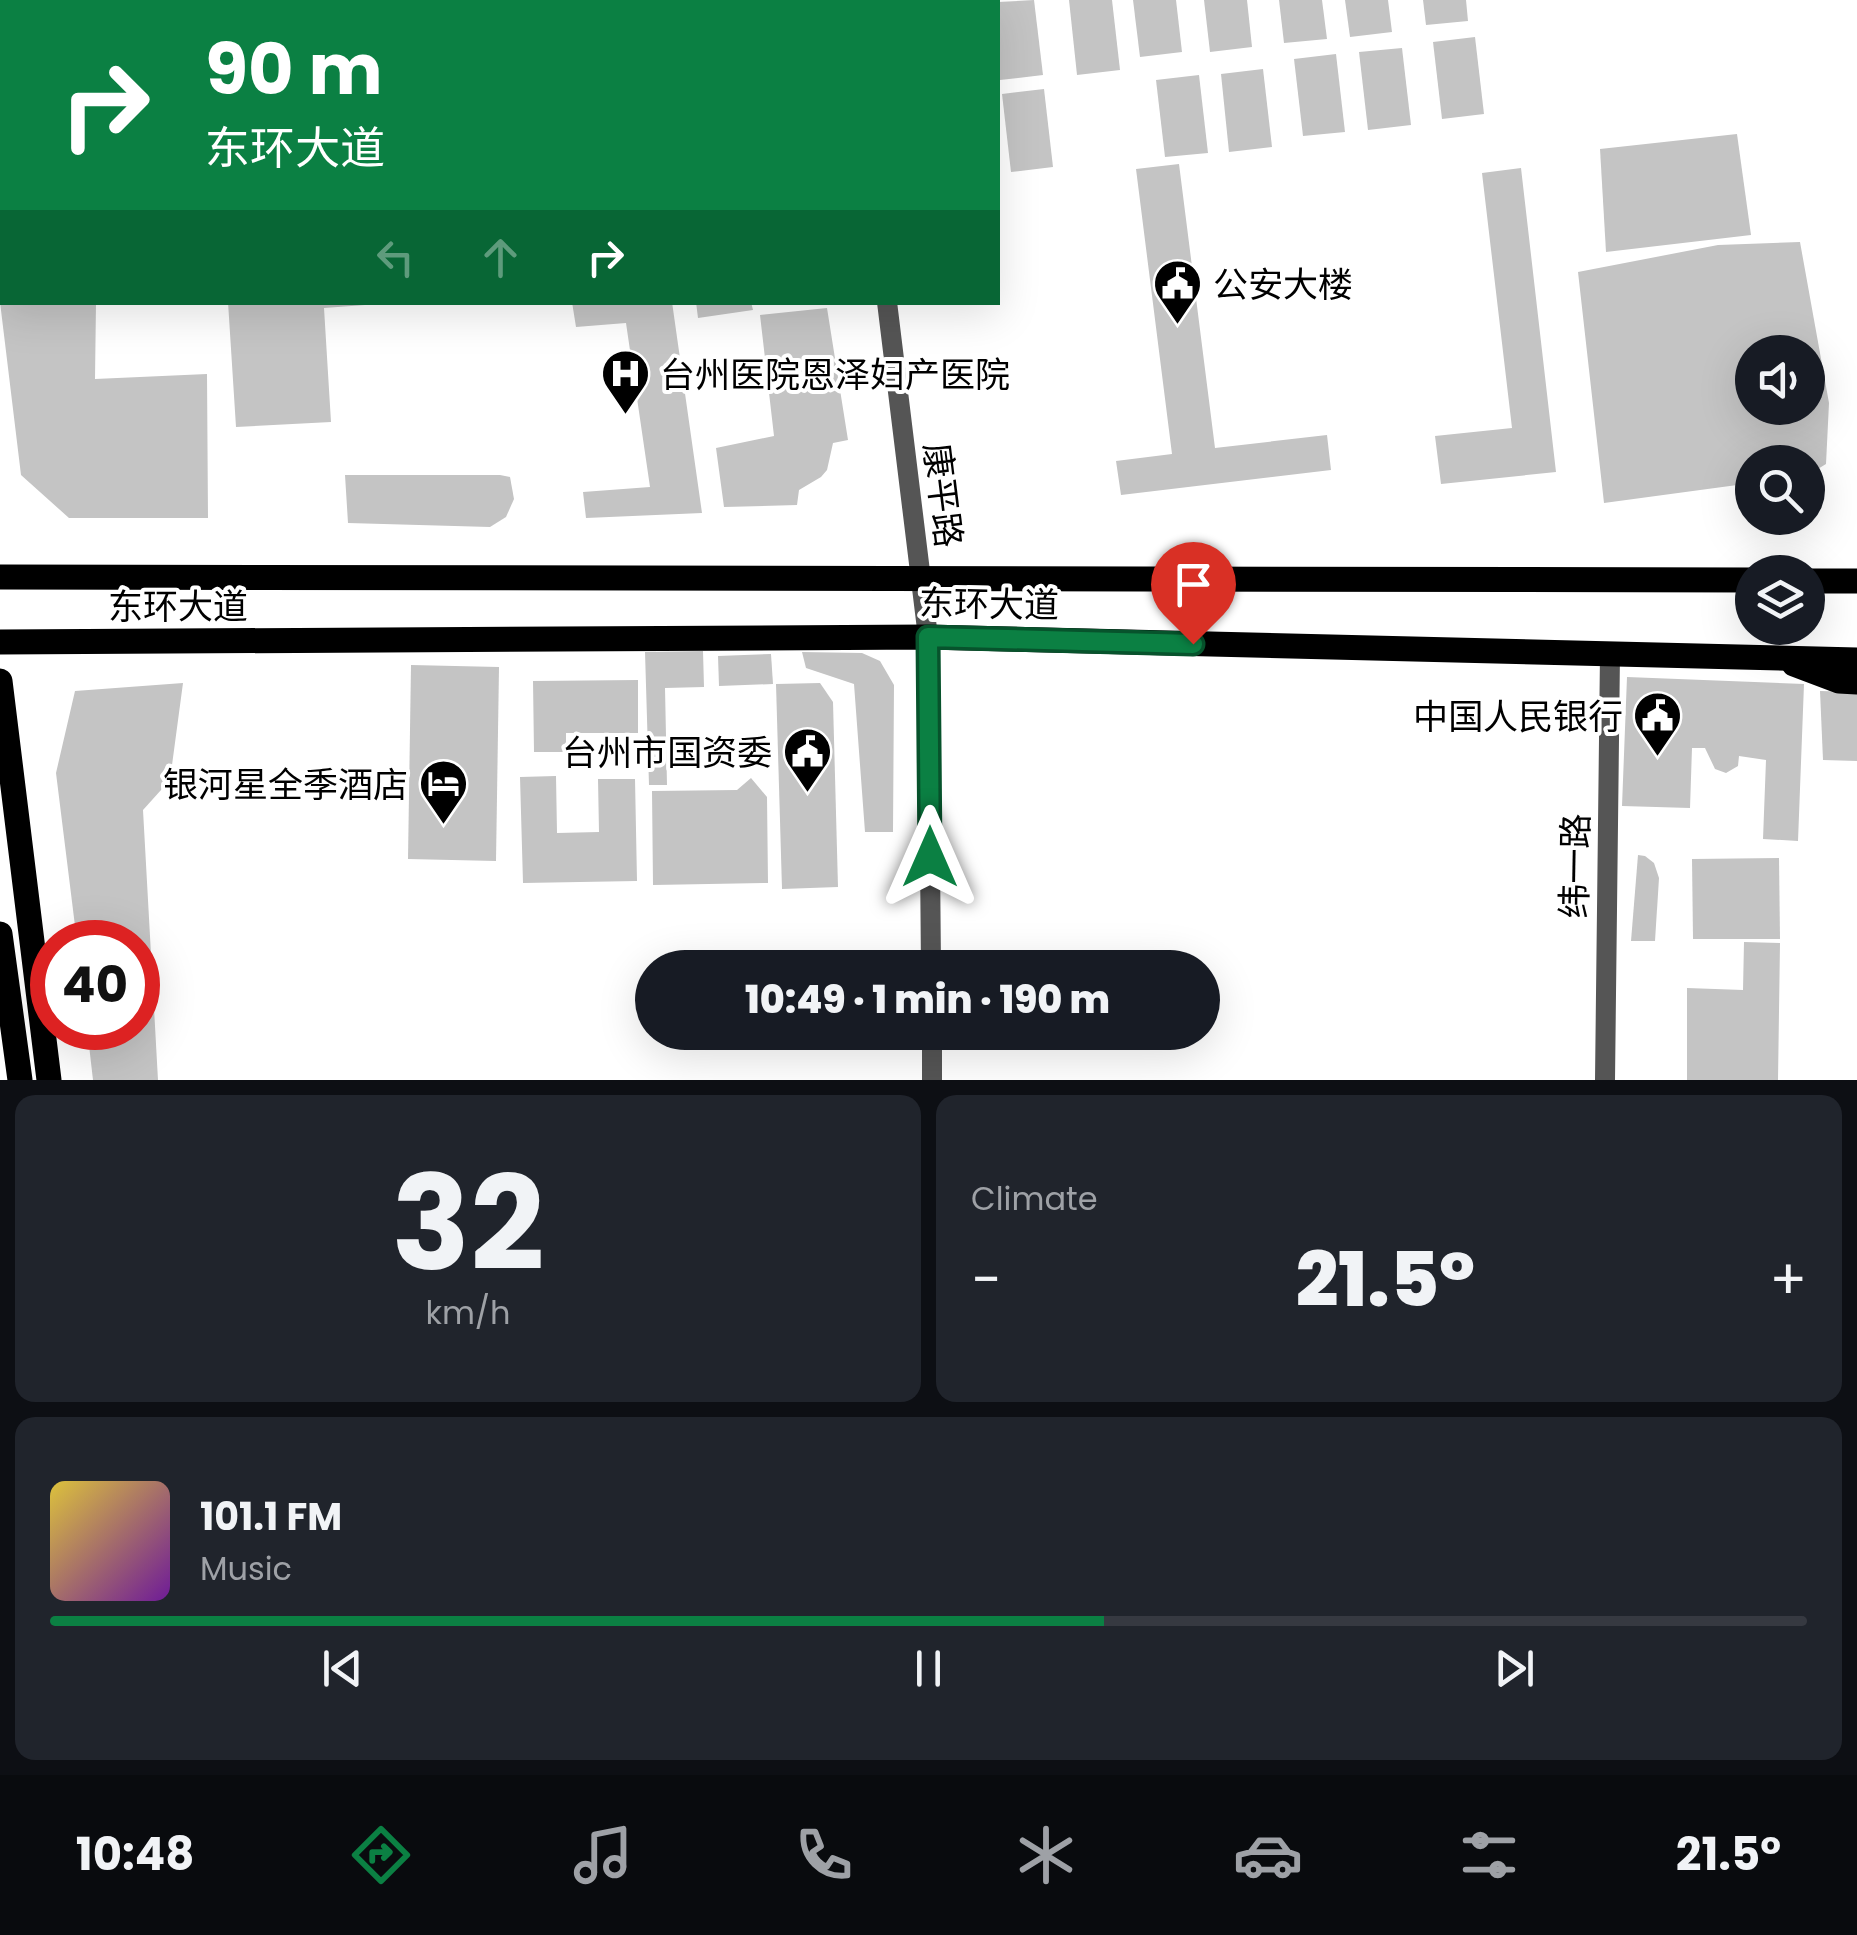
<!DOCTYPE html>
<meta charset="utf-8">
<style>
body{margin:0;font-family:Poppins,"Noto Sans SC",sans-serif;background:#20242c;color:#f1f3f6;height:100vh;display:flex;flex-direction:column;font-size:38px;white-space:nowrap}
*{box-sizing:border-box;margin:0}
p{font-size:32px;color:#9ea1a6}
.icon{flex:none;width:55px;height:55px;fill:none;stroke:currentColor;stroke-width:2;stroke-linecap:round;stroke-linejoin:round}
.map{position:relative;height:1080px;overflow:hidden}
.side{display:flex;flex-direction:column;gap:15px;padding:15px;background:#0d0f14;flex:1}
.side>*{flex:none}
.hud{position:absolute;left:0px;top:0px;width:1000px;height:305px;box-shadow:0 10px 40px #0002;background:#0b8043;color:#fff;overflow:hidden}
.tools{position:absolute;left:1735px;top:335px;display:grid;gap:20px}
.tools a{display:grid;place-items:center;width:90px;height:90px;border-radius:50%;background:#171b24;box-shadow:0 10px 40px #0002;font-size:50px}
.speed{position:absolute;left:30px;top:920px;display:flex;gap:20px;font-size:50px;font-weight:700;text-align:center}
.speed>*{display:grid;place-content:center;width:130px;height:130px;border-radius:50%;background:#171b24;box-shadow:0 10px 40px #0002;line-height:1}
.speed .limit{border:15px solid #d22;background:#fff;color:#111}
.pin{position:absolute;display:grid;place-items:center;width:85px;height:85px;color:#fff;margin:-102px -42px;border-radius:50% 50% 50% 0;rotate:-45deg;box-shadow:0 0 10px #0007}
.pin .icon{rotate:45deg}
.me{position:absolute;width:110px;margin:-55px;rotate:0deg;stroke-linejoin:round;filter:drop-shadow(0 0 8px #0008)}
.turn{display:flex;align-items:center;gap:35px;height:210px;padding:0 40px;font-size:45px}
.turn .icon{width:130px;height:130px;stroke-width:2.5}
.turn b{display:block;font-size:70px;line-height:85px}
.lanes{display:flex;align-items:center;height:95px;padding:0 40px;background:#0003;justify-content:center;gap:50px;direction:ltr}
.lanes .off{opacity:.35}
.big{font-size:75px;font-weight:800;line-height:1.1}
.side .tile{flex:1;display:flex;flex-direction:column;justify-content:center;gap:15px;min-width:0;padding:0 35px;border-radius:20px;background:#20242c}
.side .dial{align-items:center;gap:0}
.dial b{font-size:130px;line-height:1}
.song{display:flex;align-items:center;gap:30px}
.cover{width:120px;height:120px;border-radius:15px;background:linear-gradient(135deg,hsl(50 70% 55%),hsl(280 70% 35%))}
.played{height:10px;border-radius:5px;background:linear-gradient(90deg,#0b8043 60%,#363941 60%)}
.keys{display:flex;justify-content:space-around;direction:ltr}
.heat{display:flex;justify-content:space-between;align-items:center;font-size:55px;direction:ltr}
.side .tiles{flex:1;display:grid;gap:15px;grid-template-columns:1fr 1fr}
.tile:last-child{grid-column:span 2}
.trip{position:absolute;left:635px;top:950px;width:585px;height:100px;border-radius:50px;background:#171b24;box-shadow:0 10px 40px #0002;font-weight:800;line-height:100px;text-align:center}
.tab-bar{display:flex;height:160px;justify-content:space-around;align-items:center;background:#090b0e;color:#9ea1a6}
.tab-bar .icon{width:70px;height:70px}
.tab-bar .on{color:#0b8043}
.tab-bar b{font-size:45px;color:#f1f3f6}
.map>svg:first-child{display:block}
.building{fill:#c4c4c4;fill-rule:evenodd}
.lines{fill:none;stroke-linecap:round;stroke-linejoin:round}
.tertiary{stroke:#555;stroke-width:20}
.primary{stroke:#000;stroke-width:25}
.route-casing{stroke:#07532c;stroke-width:25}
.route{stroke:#0b8043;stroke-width:18}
.labels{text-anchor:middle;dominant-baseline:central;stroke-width:8;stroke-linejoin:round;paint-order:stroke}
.poi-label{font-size:35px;fill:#000;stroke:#fff;text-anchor:end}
.street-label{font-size:35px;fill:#000;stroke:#fff}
</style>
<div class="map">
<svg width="1857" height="1080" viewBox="0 0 1857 1080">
<rect width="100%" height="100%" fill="#fff"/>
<g class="building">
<polygon points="1034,0 1043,75 1000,80 998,2"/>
<polygon points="1069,0 1112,0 1120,70 1077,75"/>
<polygon points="1133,0 1176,0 1182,52 1140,57"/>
<polygon points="1204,0 1247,0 1252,47 1210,52"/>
<polygon points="1279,0 1322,0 1327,39 1284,43"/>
<polygon points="1345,0 1388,0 1392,32 1350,37"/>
<polygon points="1423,0 1466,0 1468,21 1426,25"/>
<polygon points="1475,37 1484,114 1442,119 1433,42"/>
<polygon points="1402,48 1411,125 1368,130 1359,52"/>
<polygon points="1336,54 1345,132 1303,136 1294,59"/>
<polygon points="1263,69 1272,147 1229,152 1221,74"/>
<polygon points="1199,75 1208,153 1165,157 1156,80"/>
<polygon points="1044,89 1053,167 1011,172 1002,94"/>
<polygon points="1737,134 1751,235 1606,252 1600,149"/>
<polygon points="1179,164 1215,448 1327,435 1331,470 1121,495 1116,461 1172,454 1136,169"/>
<polygon points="1521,168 1556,472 1441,484 1435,436 1512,428 1482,173"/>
<path d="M 1800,242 L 1829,403 L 1826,464 L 1808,475 L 1808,462 L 1752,462 L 1752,483 L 1604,503 L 1578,272 L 1718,245 ZM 1752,352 L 1808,352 L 1808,408 L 1752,408 Z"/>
<polygon points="0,302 96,302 95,379 207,374 208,518 69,518 21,475"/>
<polygon points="228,302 365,302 365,305 324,308 331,422 236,427"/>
<polygon points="572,302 672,302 702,513 586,518 583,492 650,487 626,323 576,327"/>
<polygon points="696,302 751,302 753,310 698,318"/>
<polygon points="827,308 848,440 833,443 827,470 821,477 799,490 797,505 724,507 716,448 774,436 760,315"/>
<polygon points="345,475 500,475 510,477 514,499 506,517 490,527 348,523"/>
<polygon points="703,651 704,687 665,688 667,785 649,785 645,652"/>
<polygon points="802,652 862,653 880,661 894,685 893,832 865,832 854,684 806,668"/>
<polygon points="771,654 773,684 719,686 718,656"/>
<polygon points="411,665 499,667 496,861 408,859"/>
<polygon points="1627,677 1804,684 1798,841 1763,839 1766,760 1739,756 1738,766 1726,773 1715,769 1705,748 1692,748 1690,808 1622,806"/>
<polygon points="638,680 638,733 566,733 566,752 534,752 533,681"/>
<polygon points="183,683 170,780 143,810 158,1080 93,1080 87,1028 138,1028 138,942 77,942 56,773 75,691"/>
<polygon points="820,683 833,702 838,887 782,889 776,684"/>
<polygon points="1820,691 1857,692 1857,761 1823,760"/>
<polygon points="556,776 557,833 599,832 598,779 635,779 637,881 523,883 520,777"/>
<polygon points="751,778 767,797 768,883 653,885 652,791 737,790"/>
<polygon points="1638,855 1645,856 1654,863 1659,878 1655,941 1631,941"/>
<polygon points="1779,858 1780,939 1693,939 1692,859"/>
<polygon points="1744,942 1780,943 1778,1080 1687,1080 1687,988 1743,990"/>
</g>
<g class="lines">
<g class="tertiary">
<polyline points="849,0 849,2"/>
<polyline points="887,302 928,637 931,968"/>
<polyline points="932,1032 932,1080"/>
<polyline points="1605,1080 1610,654"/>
</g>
<g class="primary">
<polyline points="0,577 1752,580"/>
<polyline points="1808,581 1857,581"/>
<polyline points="0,642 928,637 1857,660"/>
<polyline points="1794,664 1839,681 1857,682"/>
<polyline points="0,681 49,1080"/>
<polyline points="0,934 20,1080"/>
</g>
</g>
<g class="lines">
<defs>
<polyline id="route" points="930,857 928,637 1193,644"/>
</defs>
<use href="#route" class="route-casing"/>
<use href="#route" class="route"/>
</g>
<defs>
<symbol id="civic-pin" viewBox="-11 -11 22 30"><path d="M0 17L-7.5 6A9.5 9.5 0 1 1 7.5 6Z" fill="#000" stroke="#fff"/><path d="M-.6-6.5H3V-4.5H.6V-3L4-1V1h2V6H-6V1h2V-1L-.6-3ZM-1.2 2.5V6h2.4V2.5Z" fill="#fff"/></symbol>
<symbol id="hospital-pin" viewBox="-11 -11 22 30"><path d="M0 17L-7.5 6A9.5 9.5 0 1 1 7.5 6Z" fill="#000" stroke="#fff"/><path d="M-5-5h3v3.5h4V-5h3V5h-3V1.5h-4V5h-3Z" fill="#fff"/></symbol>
<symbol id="hotel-pin" viewBox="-11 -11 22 30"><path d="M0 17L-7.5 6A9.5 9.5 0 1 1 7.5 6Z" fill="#000" stroke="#fff"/><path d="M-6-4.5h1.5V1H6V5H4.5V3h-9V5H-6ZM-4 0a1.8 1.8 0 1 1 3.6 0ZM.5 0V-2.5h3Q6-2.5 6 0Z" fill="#fff"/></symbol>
</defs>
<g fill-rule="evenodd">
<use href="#civic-pin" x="1150" y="256" width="55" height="75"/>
<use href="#hospital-pin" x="598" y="346" width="55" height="75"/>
<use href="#civic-pin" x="1630" y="688" width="55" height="75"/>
<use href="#civic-pin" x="780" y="724" width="55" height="75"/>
<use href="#hotel-pin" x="416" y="756" width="55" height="75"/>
</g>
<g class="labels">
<g class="poi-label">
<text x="1213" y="284" text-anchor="start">公安大楼</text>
<text x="660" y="374" text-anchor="start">台州医院恩泽妇产医院</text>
<text x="1623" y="716">中国人民银行</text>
<text x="772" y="752">台州市国资委</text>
<text x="408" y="784">银河星全季酒店</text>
</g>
<g class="street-label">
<text transform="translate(943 495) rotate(83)">康平路</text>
<text transform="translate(989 604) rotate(1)">东环大道</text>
<text x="178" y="606">东环大道</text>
<text transform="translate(1575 866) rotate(-89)">纬一路</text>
</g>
</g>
</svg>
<div class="tools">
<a><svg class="icon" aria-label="sound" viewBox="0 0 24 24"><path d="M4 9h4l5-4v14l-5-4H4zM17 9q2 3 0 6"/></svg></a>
<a><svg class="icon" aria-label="search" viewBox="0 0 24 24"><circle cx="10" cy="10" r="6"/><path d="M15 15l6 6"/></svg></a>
<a><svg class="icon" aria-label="layers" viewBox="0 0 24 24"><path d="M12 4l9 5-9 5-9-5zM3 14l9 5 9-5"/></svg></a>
</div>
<div class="speed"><div class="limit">40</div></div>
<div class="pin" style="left:1193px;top:644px;background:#d93025"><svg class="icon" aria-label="arrive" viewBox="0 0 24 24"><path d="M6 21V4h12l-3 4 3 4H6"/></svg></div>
<svg class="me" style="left:930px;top:857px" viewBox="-20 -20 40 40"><path d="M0-17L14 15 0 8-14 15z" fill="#0b8043" stroke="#fff" stroke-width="4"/></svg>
<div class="trip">10:49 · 1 min · 190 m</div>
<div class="hud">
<div class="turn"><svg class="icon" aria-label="right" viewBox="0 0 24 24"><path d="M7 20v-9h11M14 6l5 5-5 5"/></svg><div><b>90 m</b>东环大道</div></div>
<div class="lanes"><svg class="icon off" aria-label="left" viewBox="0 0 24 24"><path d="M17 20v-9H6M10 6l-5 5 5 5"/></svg><svg class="icon off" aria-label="ahead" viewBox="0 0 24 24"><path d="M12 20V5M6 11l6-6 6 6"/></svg><svg class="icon" aria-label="right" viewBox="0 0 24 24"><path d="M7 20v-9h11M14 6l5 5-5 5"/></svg></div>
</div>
</div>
<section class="side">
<div class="tiles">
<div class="tile dial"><b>32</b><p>km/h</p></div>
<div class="tile"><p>Climate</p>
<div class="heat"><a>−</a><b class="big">21.5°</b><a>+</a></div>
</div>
<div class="tile">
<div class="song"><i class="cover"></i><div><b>101.1 FM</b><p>Music</p></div></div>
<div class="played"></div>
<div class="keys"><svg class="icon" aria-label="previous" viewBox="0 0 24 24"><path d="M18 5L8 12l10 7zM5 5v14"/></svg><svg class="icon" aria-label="pause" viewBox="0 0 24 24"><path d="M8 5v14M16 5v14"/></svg><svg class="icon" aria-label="next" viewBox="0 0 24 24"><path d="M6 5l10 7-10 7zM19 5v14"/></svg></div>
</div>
</div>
</section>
<nav class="tab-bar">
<b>10:48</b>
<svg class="icon on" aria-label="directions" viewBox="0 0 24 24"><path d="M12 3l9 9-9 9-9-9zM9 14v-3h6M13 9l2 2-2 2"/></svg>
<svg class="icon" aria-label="music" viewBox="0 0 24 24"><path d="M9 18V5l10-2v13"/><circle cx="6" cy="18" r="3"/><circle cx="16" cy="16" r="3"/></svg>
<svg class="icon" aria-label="phone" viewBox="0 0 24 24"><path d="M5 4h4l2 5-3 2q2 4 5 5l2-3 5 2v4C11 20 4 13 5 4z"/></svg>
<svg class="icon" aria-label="climate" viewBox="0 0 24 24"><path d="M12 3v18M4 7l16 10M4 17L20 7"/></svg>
<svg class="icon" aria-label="car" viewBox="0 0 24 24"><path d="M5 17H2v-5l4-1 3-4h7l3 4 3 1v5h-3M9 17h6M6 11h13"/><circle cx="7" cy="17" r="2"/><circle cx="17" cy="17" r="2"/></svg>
<svg class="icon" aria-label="filters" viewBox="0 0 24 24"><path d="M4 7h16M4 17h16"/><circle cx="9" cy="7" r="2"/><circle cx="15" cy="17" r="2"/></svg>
<b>21.5°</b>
</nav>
